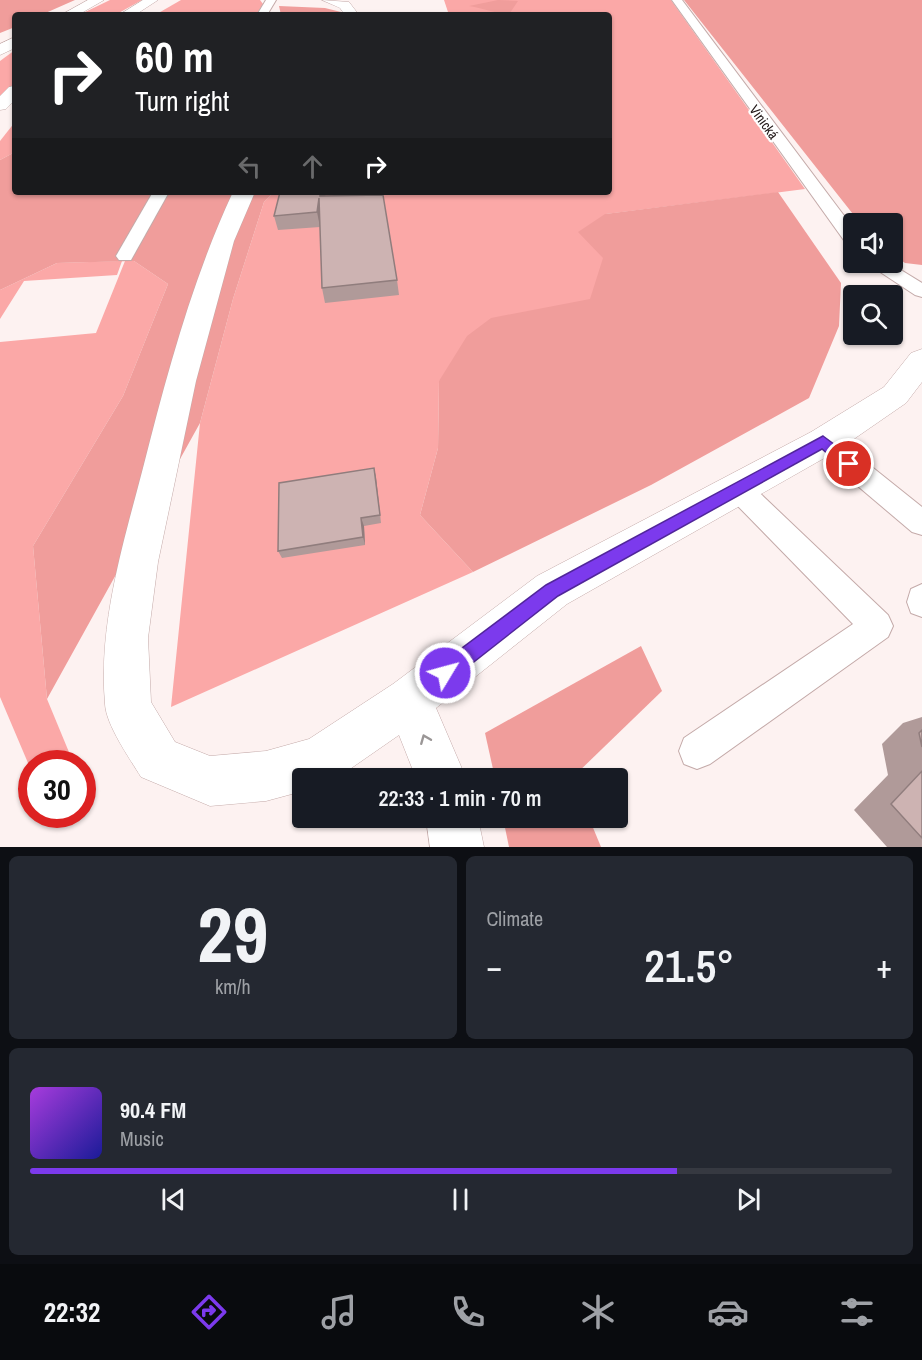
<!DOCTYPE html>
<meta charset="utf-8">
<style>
body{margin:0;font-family:"Archivo Narrow",sans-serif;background:#242831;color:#f1f3f6;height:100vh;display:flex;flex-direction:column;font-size:22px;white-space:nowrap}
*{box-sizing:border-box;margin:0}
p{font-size:20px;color:#9ea1a6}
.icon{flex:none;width:33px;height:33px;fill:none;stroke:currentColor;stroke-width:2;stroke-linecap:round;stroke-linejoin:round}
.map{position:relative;height:847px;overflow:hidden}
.details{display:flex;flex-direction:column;gap:9px;padding:9px;background:#0d0f14;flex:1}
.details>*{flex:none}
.top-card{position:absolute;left:12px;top:12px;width:600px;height:183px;border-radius:6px;box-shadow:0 2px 4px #0004;background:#202124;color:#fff;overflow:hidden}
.fabs{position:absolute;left:843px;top:213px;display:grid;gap:12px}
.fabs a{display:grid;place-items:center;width:60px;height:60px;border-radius:6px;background:#171b24;box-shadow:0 2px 4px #0004;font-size:30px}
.speed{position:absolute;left:18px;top:750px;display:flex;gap:12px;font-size:30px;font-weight:700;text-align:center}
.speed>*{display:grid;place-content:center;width:78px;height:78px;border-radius:50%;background:#171b24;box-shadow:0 2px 4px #0004;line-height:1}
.speed .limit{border:9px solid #d22;background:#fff;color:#111}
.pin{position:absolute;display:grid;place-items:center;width:51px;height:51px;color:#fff;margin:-26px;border:3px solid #fff;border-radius:50%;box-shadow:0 2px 6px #0007}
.me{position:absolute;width:66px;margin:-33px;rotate:53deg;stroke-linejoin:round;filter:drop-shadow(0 0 4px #0008)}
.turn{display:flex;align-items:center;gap:21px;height:126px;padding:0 24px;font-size:27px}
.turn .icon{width:78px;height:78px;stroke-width:2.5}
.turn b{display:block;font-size:42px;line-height:51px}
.lanes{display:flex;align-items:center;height:57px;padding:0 24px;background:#0003;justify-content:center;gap:30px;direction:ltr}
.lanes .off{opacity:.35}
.big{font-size:45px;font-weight:600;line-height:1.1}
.details .widget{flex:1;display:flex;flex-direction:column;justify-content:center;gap:9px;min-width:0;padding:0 21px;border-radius:9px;background:#242831}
.details .dial{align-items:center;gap:0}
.dial b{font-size:78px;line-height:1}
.song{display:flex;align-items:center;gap:18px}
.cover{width:72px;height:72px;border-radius:9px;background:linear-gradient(135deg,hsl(280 70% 55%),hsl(240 70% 35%))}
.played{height:6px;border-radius:3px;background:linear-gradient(90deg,#7c3aed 75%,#363941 75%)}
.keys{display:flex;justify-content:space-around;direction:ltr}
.heat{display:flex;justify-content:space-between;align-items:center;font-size:33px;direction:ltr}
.details .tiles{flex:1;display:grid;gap:9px;grid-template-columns:1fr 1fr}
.widget:last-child{grid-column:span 2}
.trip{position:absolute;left:292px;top:768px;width:336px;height:60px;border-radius:6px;background:#171b24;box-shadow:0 2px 4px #0004;font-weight:600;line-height:60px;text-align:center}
.dock{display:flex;height:96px;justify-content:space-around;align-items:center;background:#090b0e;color:#9ea1a6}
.dock .icon{width:42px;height:42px}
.dock .current{color:#7c3aed}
.dock b{font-size:27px;color:#f1f3f6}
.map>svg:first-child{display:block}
.green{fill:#fba8a7}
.forest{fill:#f09d9b}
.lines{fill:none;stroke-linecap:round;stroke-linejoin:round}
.service-casing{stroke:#c4aaa9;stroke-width:2}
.minor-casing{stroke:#c4aaa9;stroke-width:1}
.tertiary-casing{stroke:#c4aaa9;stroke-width:1}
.service{fill:#fff;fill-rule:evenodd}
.minor{fill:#fff;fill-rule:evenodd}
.tertiary{fill:#fff;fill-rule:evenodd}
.wall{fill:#b09a99}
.shaded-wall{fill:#907d7d}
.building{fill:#cdb3b2;stroke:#907d7d;stroke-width:1.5}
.oneway{stroke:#9a9696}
.route{fill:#7c3aed;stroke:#51269a;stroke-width:1.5}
.labels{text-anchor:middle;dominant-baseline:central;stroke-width:4.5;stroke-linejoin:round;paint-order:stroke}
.far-street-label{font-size:14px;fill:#1f1515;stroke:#fff}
</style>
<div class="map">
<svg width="922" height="847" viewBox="0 0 922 847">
<rect width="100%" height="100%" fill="#fdf2f1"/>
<g class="green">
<polygon points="110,0 142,0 115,15 79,15"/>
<polygon points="181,0 260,0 263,4 256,15 155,15"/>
<polygon points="444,0 671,0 805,189 606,214 639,330 439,381 438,448 420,515 473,572 171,707 200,423 233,299 264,202 274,192 609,192 609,15 449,15"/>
<polygon points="15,50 15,83 0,96 0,61"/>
<polygon points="15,122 15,152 0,160 0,141"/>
<polygon points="122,261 117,275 24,281 0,319 0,290 57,263"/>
<polygon points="125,261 134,261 168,284 123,396 33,546 47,699 71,757 67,763 32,764 31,770 0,697 0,342 96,333"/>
</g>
<g class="forest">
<polygon points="0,0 75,0 41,15 15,15 15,27 0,33"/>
<path d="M 498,0 L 518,1 L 510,13 L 517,15 C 500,15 486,9 469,6 Z"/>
<polygon points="684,0 922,0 922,265 905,263 893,255 892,224 860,223"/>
<polygon points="279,6 325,8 345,13 281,15"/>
<polygon points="15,152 15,192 274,192 264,202 233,299 200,423 47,699 33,546 123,396 168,284 134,261 57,263 0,290 0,160"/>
<polygon points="778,192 841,283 839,326 809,398 651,485 473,572 420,515 438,448 439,381 467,336 491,318 590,299 603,258 578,232 605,214"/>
<polygon points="641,646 662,691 572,778 495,778 485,733"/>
<polygon points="503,818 589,818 601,847 509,847"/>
</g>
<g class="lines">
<defs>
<g id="service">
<polygon points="266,0 276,0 267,15 257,15"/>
<polygon points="672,0 682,0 854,229 854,247 848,246"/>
<polygon points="153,192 169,192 131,260 119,260 116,256"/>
<polygon points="865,262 888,262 922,283 922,297 915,295"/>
<polygon points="823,432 832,435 922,507 922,535 912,532 814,449 811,442 814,435"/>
<polygon points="737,477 746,480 888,615 893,626 888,637 710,764 697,769 684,764 679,751 684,738 853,624 728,496 724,488 728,480"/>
<polygon points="922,584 922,617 911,613 907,602 911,589"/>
</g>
<g id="minor">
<polygon points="322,0 349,2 359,15 345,15 340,8"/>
<path d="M 233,192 L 255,192 L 234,241 L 196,381 L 158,562 L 148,638 L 151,702 L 175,742 L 210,756 L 266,751 L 309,739 L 393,684 L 537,576 L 811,432 L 884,387 L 911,353 L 922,349 L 922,382 L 906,403 L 835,452 L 567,604 L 436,708 L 466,778 L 416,778 L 399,735 L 337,778 L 303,778 L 303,791 L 266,801 L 210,806 L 141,777 C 130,759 106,725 105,704 C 98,624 123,545 143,468 C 167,374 192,280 233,192 Z"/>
<polygon points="426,818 478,818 484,847 430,847"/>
</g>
<g id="tertiary">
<polygon points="88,0 104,0 78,15 61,15"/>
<polygon points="143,0 158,0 135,15 119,15"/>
<polygon points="15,37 15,48 0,55 0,44"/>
<polygon points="15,86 15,100 6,109 0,110 0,96 9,87"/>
</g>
</defs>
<use href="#service" class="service-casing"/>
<use href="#minor" class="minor-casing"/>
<use href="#tertiary" class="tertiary-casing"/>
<use href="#service" class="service"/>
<use href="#minor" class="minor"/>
<use href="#tertiary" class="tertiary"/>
</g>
<g class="wall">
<polygon points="280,192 326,192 325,196 397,280 399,295 325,303 322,288 320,227 278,230 274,216"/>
<polygon points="374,468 381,523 364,526 365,545 282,558 278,551"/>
<polygon points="922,717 922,847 887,847 854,810 888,775 882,744 903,723"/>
</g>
<g class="shaded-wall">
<polygon points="320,192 326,192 323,210 320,196"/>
<polygon points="319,198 320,227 317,212"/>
<polygon points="374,468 376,477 381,523 380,515"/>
<polygon points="361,518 364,526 365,545 363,537"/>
</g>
<g class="building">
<polygon points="280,192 320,192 320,196 383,195 397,280 322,288 319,198 317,212 274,216"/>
<polygon points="374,468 380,515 361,518 363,537 278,551 279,483"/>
<polygon points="922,730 922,747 919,733"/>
<polygon points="922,771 922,838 891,804"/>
</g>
<defs><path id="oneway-chevron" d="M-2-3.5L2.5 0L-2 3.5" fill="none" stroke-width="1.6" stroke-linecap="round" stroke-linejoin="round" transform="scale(1.5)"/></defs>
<use class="oneway" href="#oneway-chevron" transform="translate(425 739) rotate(-112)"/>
<polygon class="route" points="823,436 854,459 856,464 854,468 844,468 822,449 558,596 452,679 445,682 438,679 436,673 438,666 546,585"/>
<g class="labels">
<g class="far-street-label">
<text transform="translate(764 122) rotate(54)">Vinická</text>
</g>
</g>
</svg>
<div class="fabs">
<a><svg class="icon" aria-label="sound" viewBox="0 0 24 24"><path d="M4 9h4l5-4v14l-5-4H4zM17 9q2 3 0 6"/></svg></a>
<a><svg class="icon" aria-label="search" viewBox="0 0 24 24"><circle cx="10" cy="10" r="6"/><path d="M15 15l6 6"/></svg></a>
</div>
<div class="speed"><div class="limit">30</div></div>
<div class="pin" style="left:849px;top:464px;background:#d93025"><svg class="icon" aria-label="arrive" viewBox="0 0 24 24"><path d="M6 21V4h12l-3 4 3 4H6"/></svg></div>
<svg class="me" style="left:445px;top:673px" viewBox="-20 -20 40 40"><circle r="17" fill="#7c3aed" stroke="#fff" stroke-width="3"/><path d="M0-11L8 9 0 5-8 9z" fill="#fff"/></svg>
<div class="trip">22:33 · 1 min · 70 m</div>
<div class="top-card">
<div class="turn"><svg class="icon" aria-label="right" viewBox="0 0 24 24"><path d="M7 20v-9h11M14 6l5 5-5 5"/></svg><div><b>60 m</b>Turn right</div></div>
<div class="lanes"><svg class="icon off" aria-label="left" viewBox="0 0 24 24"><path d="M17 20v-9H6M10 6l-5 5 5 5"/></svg><svg class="icon off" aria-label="ahead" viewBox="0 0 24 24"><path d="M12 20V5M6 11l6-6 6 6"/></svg><svg class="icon" aria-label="right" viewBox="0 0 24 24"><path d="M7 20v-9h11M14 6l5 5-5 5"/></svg></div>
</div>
</div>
<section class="details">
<div class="tiles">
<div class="widget dial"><b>29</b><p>km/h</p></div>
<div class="widget"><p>Climate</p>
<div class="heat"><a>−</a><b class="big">21.5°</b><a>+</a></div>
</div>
<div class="widget">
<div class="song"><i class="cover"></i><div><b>90.4 FM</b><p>Music</p></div></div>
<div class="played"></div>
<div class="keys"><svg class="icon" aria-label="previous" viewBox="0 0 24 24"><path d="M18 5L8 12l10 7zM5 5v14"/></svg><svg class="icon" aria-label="pause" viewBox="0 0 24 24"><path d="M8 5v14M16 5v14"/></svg><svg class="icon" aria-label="next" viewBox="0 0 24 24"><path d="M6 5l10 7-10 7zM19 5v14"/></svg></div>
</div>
</div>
</section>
<nav class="dock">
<b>22:32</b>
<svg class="icon current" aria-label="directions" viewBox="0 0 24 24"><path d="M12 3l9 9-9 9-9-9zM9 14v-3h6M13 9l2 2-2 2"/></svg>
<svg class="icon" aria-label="music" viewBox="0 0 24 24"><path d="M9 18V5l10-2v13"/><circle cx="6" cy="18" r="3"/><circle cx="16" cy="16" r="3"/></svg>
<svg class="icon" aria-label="phone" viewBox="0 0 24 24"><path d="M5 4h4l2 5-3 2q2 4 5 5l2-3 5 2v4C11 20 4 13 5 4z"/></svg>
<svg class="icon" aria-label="climate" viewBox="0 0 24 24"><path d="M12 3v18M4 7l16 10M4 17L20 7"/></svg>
<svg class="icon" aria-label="car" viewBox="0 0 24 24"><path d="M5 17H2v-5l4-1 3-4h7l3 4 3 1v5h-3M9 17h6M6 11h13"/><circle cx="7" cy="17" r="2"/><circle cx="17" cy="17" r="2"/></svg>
<svg class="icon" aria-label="filters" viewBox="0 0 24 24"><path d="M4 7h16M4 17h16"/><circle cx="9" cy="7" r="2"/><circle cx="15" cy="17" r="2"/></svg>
</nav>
